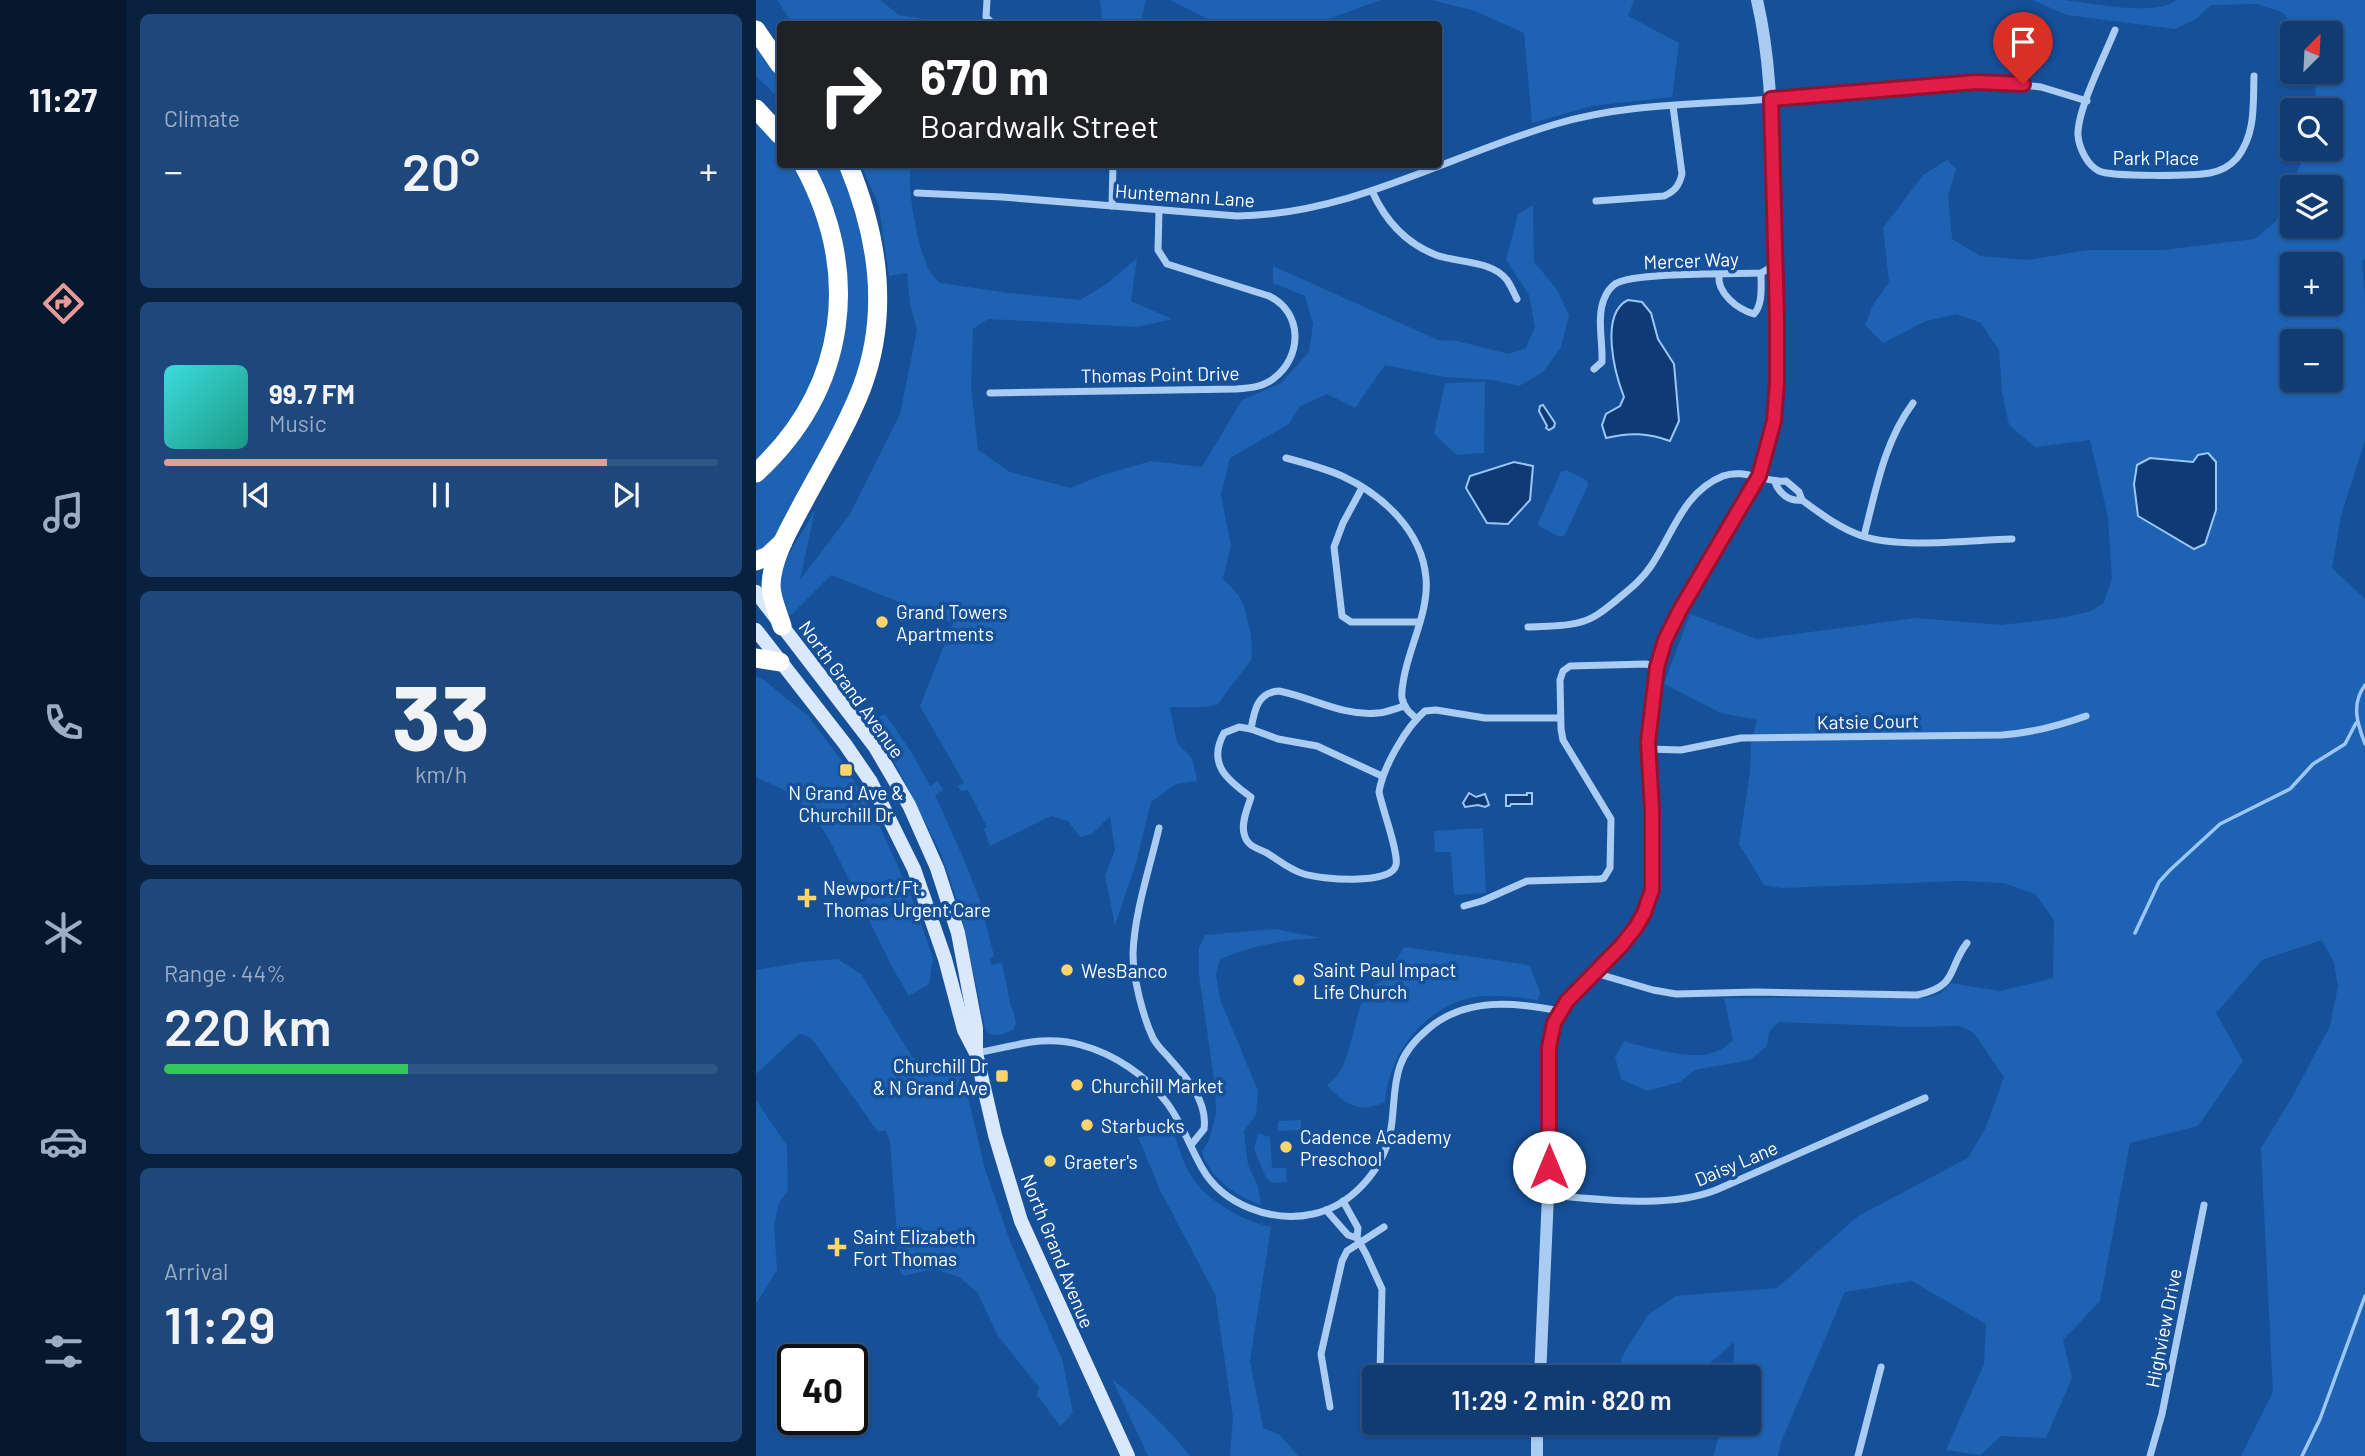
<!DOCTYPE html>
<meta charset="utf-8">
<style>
body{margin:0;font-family:Barlow,sans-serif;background:#1e477b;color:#f1f3f6;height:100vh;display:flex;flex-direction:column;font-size:26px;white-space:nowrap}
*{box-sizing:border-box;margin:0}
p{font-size:23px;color:#9cadc4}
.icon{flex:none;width:38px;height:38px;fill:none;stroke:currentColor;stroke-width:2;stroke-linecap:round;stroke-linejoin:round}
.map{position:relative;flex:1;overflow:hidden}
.sheet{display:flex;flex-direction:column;gap:14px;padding:14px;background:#09213f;width:630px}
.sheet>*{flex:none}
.banner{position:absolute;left:21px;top:21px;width:665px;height:147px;border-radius:7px;box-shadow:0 2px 5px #0004,0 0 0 2px #305685;background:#202124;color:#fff;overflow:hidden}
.needle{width:46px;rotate:24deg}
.controls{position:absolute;left:1524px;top:21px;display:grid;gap:14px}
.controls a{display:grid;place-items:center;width:63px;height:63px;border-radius:7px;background:#103c73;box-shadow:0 2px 5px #0004,0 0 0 2px #305685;font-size:35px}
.speed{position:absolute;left:21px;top:1344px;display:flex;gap:14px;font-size:35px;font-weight:700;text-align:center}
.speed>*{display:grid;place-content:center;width:91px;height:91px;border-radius:50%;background:#103c73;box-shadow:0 2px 5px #0004,0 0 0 2px #305685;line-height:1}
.speed .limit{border:4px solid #111;border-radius:10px;background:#fff;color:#111}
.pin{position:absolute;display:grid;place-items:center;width:60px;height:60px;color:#fff;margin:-72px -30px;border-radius:50% 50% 50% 0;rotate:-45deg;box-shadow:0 0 7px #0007}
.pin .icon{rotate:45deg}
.me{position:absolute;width:77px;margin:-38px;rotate:0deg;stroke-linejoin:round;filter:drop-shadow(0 0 5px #0008)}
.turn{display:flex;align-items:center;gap:24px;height:147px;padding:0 28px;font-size:32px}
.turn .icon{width:91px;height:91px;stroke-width:2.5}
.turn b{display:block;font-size:49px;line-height:60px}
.big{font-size:52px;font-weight:600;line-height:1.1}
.sheet .widget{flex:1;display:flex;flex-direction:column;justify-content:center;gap:10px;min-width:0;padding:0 24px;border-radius:10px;background:#1e477b}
.sheet .dial{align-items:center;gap:0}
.dial b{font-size:91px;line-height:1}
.song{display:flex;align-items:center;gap:21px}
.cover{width:84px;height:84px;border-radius:10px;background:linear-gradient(135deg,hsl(180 70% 55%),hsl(170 70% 35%))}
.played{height:7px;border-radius:4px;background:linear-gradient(90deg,#e69b98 80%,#305685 80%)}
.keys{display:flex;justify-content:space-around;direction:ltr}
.heat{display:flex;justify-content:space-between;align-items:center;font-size:38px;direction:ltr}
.charge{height:10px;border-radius:5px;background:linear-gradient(90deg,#34c759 44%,#305685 0)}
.trip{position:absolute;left:606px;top:1365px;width:399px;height:70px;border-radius:7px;background:#103c73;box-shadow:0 2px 5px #0004,0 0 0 2px #305685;font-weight:600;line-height:70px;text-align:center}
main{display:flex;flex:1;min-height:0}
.dock{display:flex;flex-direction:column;width:126px;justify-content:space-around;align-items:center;background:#06182e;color:#9cadc4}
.dock .icon{width:49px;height:49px}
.dock .selected{color:#e69b98}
.dock b{font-size:32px;color:#f1f3f6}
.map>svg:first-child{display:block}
.green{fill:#1e62b3;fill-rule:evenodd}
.water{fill:#0e3b76;stroke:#9cc6f5;stroke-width:2}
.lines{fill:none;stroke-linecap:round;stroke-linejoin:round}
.stream{stroke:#9cc6f5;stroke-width:3.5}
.minor{stroke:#aacbf2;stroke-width:7}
.tertiary{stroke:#aacbf2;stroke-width:12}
.secondary{stroke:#d9e8fc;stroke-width:14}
.motorway{stroke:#fff;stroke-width:19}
.route-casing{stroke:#92132f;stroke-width:18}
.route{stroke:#e11d48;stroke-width:12}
.poi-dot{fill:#ffd46b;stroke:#165099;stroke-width:2.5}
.labels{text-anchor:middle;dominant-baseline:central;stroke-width:7;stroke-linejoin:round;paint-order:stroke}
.street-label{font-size:19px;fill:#fff;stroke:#165099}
.poi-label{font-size:19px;fill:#fff;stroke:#165099;text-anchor:start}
</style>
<main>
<nav class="dock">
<b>11:27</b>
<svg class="icon selected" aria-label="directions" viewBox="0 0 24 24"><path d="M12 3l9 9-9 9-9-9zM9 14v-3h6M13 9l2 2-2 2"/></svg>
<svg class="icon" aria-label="music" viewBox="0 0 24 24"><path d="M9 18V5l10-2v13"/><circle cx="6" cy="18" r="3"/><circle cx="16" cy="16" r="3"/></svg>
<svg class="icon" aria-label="phone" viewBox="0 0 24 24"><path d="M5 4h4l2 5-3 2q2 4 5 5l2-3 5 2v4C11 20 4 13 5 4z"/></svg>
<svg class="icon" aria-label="climate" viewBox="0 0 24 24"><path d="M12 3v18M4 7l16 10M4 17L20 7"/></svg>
<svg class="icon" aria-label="car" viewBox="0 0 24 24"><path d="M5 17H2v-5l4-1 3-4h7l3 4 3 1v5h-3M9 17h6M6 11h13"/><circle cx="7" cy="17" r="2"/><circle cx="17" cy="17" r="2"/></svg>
<svg class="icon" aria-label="filters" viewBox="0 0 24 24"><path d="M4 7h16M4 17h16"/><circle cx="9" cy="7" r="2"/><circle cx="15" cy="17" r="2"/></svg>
</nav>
<section class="sheet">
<div class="widget"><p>Climate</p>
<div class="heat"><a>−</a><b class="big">20°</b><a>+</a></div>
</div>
<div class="widget">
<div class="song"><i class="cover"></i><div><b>99.7 FM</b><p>Music</p></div></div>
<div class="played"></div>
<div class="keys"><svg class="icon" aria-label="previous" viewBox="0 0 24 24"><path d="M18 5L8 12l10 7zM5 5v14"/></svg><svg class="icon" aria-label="pause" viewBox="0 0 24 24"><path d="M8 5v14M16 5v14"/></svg><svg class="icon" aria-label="next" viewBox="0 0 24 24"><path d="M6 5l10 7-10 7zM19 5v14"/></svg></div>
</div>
<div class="widget dial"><b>33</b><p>km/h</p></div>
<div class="widget"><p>Range · 44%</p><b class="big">220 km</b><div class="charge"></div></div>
<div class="widget"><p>Arrival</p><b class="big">11:29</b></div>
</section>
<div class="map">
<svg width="1609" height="1456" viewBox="0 0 1609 1456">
<rect width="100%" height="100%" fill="#165099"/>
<g class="green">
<polygon points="21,0 124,0 143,15 176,20 182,24 37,24"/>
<polygon points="344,0 390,0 384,24 347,24"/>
<polygon points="414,0 625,0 567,21 539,24 462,24"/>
<polygon points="676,0 878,0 872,16 923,43 916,97 835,106 776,123 768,33 719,11"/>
<path d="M 1276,0 C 1287,0 1298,0 1309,0 C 1333,3 1402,17 1420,0 L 1609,0 L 1609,259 L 1606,261 L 1609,299 L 1609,440 L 1585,516 L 1576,568 L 1609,599 L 1609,1456 L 1485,1456 L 1517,1392 L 1505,1148 L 1535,1099 L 1574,1026 L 1582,986 L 1578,963 L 1566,940 L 1506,960 L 1460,1013 L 1487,1061 L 1442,1126 L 1374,1143 L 1344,1301 L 1307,1340 L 1316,1378 L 1290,1438 L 1245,1436 L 1225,1455 L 1190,1450 L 1228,1364 L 1230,1324 L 1156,1281 L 1089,1292 L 1025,1442 L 1022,1456 L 957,1456 L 967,1423 L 992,1423 L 992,1377 L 978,1377 L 978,1342 L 938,1377 L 868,1377 L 865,1358 L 892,1315 L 920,1296 L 1021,1288 L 1102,1216 L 1212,1158 L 1230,1127 L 1248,1077 L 1218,1033 L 1203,1026 L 1158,1027 L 1022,1022 L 1013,1032 L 1011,1046 L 994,1060 L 939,1070 L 924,1082 L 891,1091 L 865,1079 L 859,1057 L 868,1041 C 886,1047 935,1059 952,1054 C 962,1052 970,1047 977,1040 L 968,998 L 1171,998 L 1185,993 L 1195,983 L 1244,991 L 1297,978 L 1298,920 L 1279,894 L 1247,883 L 1204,881 L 1025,888 L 1008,885 L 983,844 L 994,772 L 995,744 L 1001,720 L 965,713 L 908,684 L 934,614 L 1001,639 L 1160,618 L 1245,625 L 1298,619 L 1332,612 L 1347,604 L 1356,579 L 1352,517 L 1334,440 L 1279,447 L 1253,425 L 1246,392 L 1243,350 L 1225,323 L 1201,314 L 1170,321 L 1127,343 L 1109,325 L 1117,305 L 1133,282 L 1127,228 L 1167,175 L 1191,160 L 1200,169 L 1192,196 L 1196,239 L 1224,256 L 1271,260 L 1333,250 L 1408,250 L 1499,239 L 1520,221 L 1551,149 L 1575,149 L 1575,110 L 1558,110 L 1560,99 L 1558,72 L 1575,72 L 1575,33 L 1544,33 L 1526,12 L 1501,4 L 1455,5 L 1440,19 L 1419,29 L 1311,15 ZM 1536,187 L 1575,187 L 1575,226 L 1536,226 ZM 1536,264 L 1575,264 L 1575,303 L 1536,303 ZM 1536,341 L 1575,341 L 1575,380 L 1536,380 ZM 1394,458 L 1437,462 L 1460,462 L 1460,510 L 1449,544 Z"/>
<polygon points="0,39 24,72 24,99 0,76"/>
<path d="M 0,119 L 24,147 L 24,164 L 38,165 C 47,184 58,203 65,223 C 68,233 69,245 70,255 C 84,336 57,403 0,460 Z"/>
<polygon points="57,165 86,165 112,243 113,334 100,386 16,543 0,552 0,483 48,433 69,391 88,318 91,270 79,214"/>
<path d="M 105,165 L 155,165 C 150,188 162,248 173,270 C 175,274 180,279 184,283 L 253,293 L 324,300 L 352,283 L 381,258 L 375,301 L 416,319 L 381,327 L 232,319 L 217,329 L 215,387 L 222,450 L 254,472 L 314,488 L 347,475 L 395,461 L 446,467 L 486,400 L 525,383 L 553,352 L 557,324 L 549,296 L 517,283 L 517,266 L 682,340 L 701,341 L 753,354 L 770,348 L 779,327 L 773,295 L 750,260 L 762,214 L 777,205 L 778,262 L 800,288 L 813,315 L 805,347 L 787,372 L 763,386 L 737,380 L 688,377 L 629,365 L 599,408 L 571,394 L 544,406 L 533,424 L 474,458 L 465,495 L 475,546 L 467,578 L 483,596 L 488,606 L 495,635 L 496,654 L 495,660 L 461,705 L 447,707 L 414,707 L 421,743 L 436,758 L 441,781 L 420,784 L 395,802 L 380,863 L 359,925 L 349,876 L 359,850 L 354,816 L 336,834 L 324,837 L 312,821 L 295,816 L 234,846 L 228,829 L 231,827 L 212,790 L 205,791 L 202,786 L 208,783 L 164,706 L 197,623 L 75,575 L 34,616 C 8,577 41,544 59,510 L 44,580 L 94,514 L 144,414 L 161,330 L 154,304 L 151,273 L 133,276 L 123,206 Z"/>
<polygon points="729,382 728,453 701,455 678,434 689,383"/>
<polygon points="810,470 830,480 832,485 809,535 804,537 783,526 782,523 805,472"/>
<polygon points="0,676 8,680 52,716 86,761 122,822 155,896 177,958 173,984 153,996 136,967 73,839 56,814 28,790 0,777"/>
<polygon points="129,714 156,753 174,786 182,781 187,790 179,795 209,862 224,901 238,956 234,958 235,965 246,963 255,1008 257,1009 260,1024 257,1030 244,1035 233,1034 229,1028 203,906 185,854 137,759 131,736 120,719"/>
<polygon points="727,828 730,893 698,895 695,852 679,852 678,831"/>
<path d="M 519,929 L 564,938 C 529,939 496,946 464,959 L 460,974 L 464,999 L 502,1091 L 500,1115 L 488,1131 L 492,1165 L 502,1186 L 505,1205 C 481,1196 454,1179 446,1152 L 453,1140 L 460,1114 L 459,1086 L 443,974 L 443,948 L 449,935 Z"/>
<path d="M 648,947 L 773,965 L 784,992 L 782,1000 C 758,997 730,992 706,1000 C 662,1015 633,1057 629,1102 C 602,1114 590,1105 571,1085 C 599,1068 594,1015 613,989 C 616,985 623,984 627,980 C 635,972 641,957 648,947 Z"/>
<polygon points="81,959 105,974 156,1057 178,1070 200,1068 206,1072 229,1169 255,1244 306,1359 317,1413 304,1426 281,1395 283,1387 242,1336 221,1292 203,1277 178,1269 147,1276 144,1271 134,1142 130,1130 122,1132 56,1039 49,1035 43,1034 0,1074 0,970 47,962"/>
<polygon points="0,1100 31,1146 32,1190 23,1203 18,1225 21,1270 2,1301 0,1302"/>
<polygon points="545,1120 545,1130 522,1131 522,1121"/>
<path d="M 417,1130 C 421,1142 425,1156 430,1167 C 446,1199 482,1219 515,1227 L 494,1361 L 507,1428 L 524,1435 L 542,1456 L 474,1456 L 477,1417 L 459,1294 L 404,1190 L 382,1137 Z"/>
<polygon points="502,1133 514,1137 516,1168 530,1168 531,1182 516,1183 510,1178 498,1149"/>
<path d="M 356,1379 C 385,1402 410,1426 434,1456 L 392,1456 Z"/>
</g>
<g class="water">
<path d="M 872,300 L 886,302 L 895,313 L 902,339 L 918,364 L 923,421 L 914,441 C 892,433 874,432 850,438 L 846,425 L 850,414 L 864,406 L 868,397 C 859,374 843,314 872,300 Z"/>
<polygon points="787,405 799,423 798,427 793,430 790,428 791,426 783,411 784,406"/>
<polygon points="1452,453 1460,462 1460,510 1449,544 1438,549 1382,516 1378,484 1381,465 1394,458 1437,462 1442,455"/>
<polygon points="758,462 777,466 774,500 752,524 731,523 710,488 714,476"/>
<polygon points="713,793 720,797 729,794 733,805 729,807 722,805 709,807 707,803"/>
<polygon points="771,793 776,793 776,804 755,804 754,806 750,806 750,795 771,795"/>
</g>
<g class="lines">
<g class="stream">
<path d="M 1609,685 C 1595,704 1601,723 1609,744"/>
<polyline points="1379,933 1403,882 1414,870 1464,824 1534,789 1557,764 1589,744 1600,723"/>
<polyline points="1546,1456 1564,1419 1609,1296"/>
</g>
<g class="minor">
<polyline points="231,0 230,17 237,24"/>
<path d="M 1359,30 C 1349,55 1321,110 1322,135 C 1323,148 1331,165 1343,171 C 1356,177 1437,176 1454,173 C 1464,171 1474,166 1481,158 C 1500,134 1497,104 1498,76"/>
<path d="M 616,191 C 629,220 649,243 680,255 C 701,263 736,260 751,280 C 755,286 758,293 761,299"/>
<path d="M 161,193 L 246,197 L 481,216 C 594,215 694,155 800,124 C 870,103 943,105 1015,99 C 1090,93 1166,84 1242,82 L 1285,87 L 1331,101"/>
<path d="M 840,201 L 908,196 C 919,191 923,186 926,174 L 917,106"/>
<polyline points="356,206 357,164"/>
<path d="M 963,275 C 961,293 981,309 998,314 C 1007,304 1005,287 1005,273"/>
<path d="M 838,369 L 846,362 C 847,342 840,315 849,297 C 851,292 855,287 859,284 C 877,272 978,274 1005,273 L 1019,265"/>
<path d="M 234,393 L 480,389 C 493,388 507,387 517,379 C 547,357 547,312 513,296 L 411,264 L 402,250 L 403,210"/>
<path d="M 530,458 C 549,463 568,468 586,476 C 627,495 666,531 670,578 C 673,611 654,645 648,677 C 647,684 645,691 646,698 C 648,708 654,713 661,719"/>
<path d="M 1019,482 C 1023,493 1033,502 1046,500 C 1065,514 1083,528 1106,536 C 1146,549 1213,540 1256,539"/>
<polyline points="606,488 587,523 578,547 586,616 595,622 663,622"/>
<path d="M 1108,536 C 1120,490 1128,442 1157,403"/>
<path d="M 772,627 C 789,626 809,627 825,622 C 837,619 847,611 857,603 C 871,591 885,581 895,566 C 917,534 927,492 967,476 C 988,468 1009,483 1030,481 L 1043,492 L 1046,500"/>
<path d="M 495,729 L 483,727 L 468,733 C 451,764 471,780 495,797 C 492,807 485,822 488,833 C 490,846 501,848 511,853 C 524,861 534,870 548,874 C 564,879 635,886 640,865 C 643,853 626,808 623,792 C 627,767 650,727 669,711 L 680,710 L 729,718 L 803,718"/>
<path d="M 892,749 L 925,750 L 985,738 L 1246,735 C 1276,733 1302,726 1330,716"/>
<path d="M 626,776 L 561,746 L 522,739 L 495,729 C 498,712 501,692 523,691 C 555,697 588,717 622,713 C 630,713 640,708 649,706"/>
<path d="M 403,828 C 394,867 378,914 377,954 C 377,978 387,1017 397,1038 C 401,1046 408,1052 414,1059 C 431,1078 452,1102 448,1129 L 435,1145"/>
<polyline points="708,906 726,901 771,881 844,879 848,878 854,868 855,819 807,740 805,729 804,680 807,671 814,666 890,664 901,667"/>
<path d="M 839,973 L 897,990 L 920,994 L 1000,992 L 1161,995 C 1203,986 1191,969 1211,943"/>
<path d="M 220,1053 C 257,1047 286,1034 325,1045 C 358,1054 390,1075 411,1103 C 426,1123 434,1147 446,1168 C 467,1205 516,1223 557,1214 C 595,1206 626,1171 634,1134 C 639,1112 636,1088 644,1066 C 649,1051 660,1039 672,1029 C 709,997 759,1002 804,1011"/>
<path d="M 792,1195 C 843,1199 912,1209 960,1190 L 1169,1098"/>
<polyline points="587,1201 602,1228 601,1238"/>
<polyline points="570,1210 592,1235 601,1238 610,1254 626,1289 624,1372 627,1377"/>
<polyline points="574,1407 565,1354 586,1261 591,1251 628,1227"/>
<polyline points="1102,1456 1125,1367"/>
<polyline points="1394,1456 1406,1414 1448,1205"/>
</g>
<g class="tertiary">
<path d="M 784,1377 L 792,1195 L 794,1036 C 808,982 871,960 890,909 C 906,864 893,794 892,745 C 891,720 896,692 901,668 C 916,597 974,543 1002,478 C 1033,407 1020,298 1018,220 C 1015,147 1018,72 1001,0"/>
<polyline points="781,1456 781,1423"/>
</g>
<g class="secondary">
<polyline points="0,592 119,747 153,805 181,868 202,933 220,1028 220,1049"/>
<polyline points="0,630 89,744 115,782 158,869 189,959 208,1030 220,1053 239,1135 265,1221 372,1456"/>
</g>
<g class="motorway">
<polyline points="0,30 24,65"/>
<polyline points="0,109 24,135"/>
<path d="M 0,473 C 92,388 106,272 47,164"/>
<polyline points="0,561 12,556 27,542"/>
<path d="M 26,626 C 22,613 15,598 15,585 C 16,556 35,526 48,501 C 68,464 91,426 106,387 C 134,312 122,236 92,164"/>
<polyline points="0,658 24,662"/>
</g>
</g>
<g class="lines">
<defs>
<polyline id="route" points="793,1167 793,1047 798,1023 811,1001 865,946 880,927 888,913 896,890 896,809 892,742 901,667 909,640 924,610 1003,476 1018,421 1021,382 1021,319 1015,99 1220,82 1267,84"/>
</defs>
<use href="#route" class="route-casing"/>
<use href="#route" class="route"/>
</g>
<g class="poi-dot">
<circle cx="126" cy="622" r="7"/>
<rect x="83" y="763" width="14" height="14" rx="3.5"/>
<path d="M47.5 887.5h7v7h7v7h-7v7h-7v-7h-7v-7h7z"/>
<circle cx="311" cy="970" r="7"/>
<circle cx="543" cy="980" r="7"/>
<rect x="239" y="1069" width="14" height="14" rx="3.5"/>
<circle cx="321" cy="1085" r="7"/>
<circle cx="331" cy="1125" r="7"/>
<circle cx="530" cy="1147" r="7"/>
<circle cx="294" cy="1161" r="7"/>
<path d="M77.5 1236.5h7v7h7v7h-7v7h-7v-7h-7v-7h7z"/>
</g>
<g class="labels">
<g class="street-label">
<text x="1400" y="157">Park Place</text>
<text transform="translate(429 195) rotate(4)">Huntemann Lane</text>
<text transform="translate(935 260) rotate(-2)">Mercer Way</text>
<text transform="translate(404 374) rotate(-1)">Thomas Point Drive</text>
<text transform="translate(96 689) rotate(54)">North Grand Avenue</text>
<text transform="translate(1112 721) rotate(-1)">Katsie Court</text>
<text transform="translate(980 1163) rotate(-23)">Daisy Lane</text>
<text transform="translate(302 1251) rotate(68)">North Grand Avenue</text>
<text transform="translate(1407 1328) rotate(-79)">Highview Drive</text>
</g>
<g class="poi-label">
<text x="140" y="611">Grand Towers<tspan x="140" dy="22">Apartments</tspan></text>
<text x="90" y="792" text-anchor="middle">N Grand Ave &amp;<tspan x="90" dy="22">Churchill Dr</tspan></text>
<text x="67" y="887">Newport/Ft.<tspan x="67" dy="22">Thomas Urgent Care</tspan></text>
<text x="557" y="969">Saint Paul Impact<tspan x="557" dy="22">Life Church</tspan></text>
<text x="325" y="970">WesBanco</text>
<text x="232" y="1065" text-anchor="end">Churchill Dr<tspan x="232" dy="22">&amp; N Grand Ave</tspan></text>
<text x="335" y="1085">Churchill Market</text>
<text x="345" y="1125">Starbucks</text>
<text x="544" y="1136">Cadence Academy<tspan x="544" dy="22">Preschool</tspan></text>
<text x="308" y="1161">Graeter's</text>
<text x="97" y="1236">Saint Elizabeth<tspan x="97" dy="22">Fort Thomas</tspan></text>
</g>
</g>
</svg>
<div class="controls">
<a><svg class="needle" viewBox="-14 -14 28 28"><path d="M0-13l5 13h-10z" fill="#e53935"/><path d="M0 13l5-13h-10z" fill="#9cadc4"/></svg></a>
<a><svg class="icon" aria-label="search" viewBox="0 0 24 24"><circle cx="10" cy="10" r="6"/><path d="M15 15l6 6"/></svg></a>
<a><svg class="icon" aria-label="layers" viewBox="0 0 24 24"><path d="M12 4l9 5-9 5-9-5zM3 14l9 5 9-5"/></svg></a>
<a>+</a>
<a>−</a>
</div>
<div class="speed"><div class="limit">40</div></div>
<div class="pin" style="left:1267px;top:84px;background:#d93025"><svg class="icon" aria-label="arrive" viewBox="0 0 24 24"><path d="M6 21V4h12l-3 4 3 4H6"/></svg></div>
<svg class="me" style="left:793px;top:1167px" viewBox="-20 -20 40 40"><circle r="19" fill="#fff"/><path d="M0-13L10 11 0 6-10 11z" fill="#e11d48"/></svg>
<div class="trip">11:29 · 2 min · 820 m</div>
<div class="banner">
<div class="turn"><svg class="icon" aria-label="right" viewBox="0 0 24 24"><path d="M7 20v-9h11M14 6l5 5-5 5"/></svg><div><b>670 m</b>Boardwalk Street</div></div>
</div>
</div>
</main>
